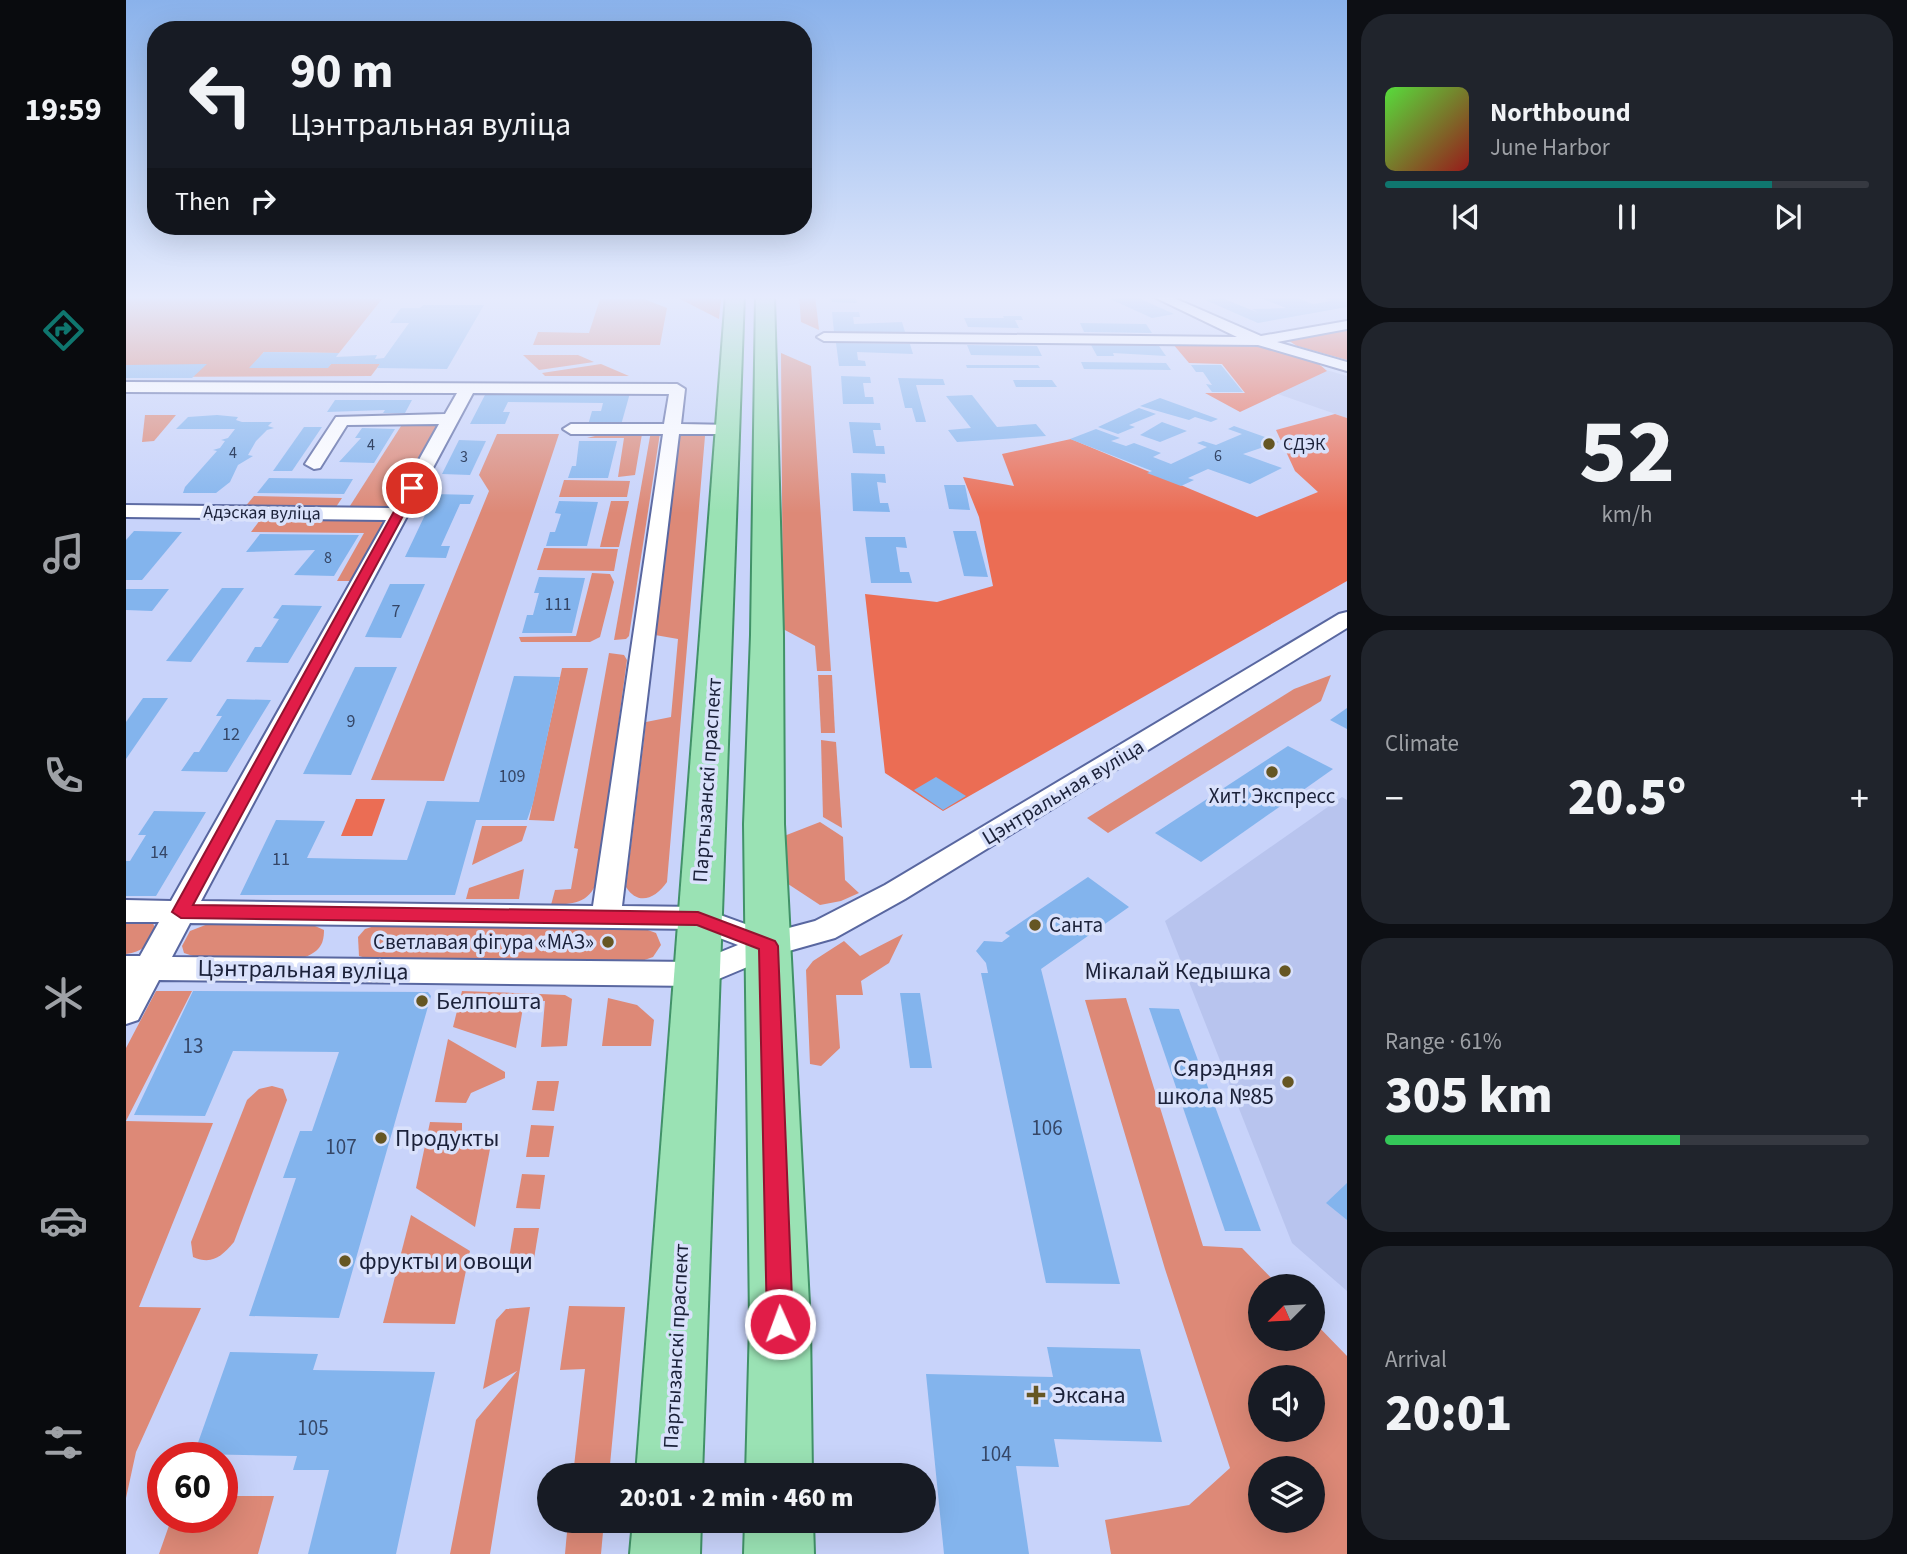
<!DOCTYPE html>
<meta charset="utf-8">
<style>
body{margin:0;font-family:"Source Sans 3",sans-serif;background:#20242c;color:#f1f3f6;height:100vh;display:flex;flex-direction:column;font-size:26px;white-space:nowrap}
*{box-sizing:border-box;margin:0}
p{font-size:23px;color:#9ea1a6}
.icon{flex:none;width:38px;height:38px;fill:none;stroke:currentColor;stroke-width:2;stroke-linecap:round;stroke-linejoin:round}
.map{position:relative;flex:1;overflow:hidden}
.details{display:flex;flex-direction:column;gap:14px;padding:14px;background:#0d0f14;width:560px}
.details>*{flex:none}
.banner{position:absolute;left:21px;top:21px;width:665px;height:214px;border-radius:28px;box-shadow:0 7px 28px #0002;background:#171b24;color:#f1f3f6;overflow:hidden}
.needle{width:46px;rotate:246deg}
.buttons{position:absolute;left:1122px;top:1274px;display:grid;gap:14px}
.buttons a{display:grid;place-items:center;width:77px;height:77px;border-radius:50%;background:#171b24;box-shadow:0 7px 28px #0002;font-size:35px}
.speed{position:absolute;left:21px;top:1442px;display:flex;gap:14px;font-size:35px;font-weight:700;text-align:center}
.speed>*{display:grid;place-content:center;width:91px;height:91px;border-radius:50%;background:#171b24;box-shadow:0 7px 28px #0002;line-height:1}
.speed .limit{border:10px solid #d22;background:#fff;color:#111}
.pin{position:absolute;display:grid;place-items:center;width:60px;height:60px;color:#fff;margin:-30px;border:4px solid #fff;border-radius:50%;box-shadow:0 2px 7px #0007}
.me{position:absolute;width:77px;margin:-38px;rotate:358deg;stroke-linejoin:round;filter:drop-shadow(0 0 5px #0008)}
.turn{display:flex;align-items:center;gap:24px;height:147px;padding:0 28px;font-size:32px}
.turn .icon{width:91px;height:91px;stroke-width:2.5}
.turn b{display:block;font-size:49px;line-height:60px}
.then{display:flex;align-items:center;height:66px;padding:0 28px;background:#0003;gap:14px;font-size:26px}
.big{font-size:52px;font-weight:800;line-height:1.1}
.details .widget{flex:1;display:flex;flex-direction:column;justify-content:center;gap:10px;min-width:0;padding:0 24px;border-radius:28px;background:#20242c}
.details .dial{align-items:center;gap:0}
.dial b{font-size:91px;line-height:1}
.song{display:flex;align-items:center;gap:21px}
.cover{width:84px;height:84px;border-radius:10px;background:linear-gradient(135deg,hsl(110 70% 55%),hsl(0 70% 35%))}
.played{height:7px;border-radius:4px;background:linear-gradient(90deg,#0f766e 80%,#363941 80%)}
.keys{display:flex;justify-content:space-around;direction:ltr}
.heat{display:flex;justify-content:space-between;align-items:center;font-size:38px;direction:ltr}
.charge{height:10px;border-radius:5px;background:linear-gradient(90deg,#34c759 61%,#363941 0)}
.trip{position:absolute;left:411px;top:1463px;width:399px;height:70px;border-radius:35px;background:#171b24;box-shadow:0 7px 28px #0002;font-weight:800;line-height:70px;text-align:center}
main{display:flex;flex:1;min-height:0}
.tab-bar{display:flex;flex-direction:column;width:126px;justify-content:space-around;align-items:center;background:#090b0e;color:#9ea1a6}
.tab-bar .icon{width:49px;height:49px}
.tab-bar .active{color:#0f766e}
.tab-bar b{font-size:32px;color:#f1f3f6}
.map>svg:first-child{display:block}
.built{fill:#b8c4ee}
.green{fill:#dd8977;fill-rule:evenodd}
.forest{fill:#eb6d54}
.building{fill:#83b4ed}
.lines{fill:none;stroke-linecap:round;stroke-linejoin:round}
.minor-casing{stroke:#5967a0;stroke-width:4}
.primary-casing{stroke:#419268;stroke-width:4}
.minor{fill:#fff;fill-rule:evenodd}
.primary{fill:#9ae2b4;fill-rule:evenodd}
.route{fill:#e11d48;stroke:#92132f;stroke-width:2}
.poi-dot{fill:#655623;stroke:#d9e1fb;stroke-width:2.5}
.labels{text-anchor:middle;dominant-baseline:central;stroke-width:7;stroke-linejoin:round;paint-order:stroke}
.far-number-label{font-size:16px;fill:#354666}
.far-poi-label{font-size:18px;fill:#1b2139;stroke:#d9e1fb;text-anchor:start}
.far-street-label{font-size:18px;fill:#1b2139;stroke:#d9e1fb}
.number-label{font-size:18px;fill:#354666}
.street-label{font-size:21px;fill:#1b2139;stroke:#d9e1fb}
.poi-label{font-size:21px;fill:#1b2139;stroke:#d9e1fb}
.near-number-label{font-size:21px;fill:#354666}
.near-street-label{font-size:24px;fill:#1b2139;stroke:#d9e1fb}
.near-poi-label{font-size:24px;fill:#1b2139;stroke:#d9e1fb;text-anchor:start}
</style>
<main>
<nav class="tab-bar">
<b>19:59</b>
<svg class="icon active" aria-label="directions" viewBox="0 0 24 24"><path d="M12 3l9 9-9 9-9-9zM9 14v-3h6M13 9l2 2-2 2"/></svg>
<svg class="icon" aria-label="music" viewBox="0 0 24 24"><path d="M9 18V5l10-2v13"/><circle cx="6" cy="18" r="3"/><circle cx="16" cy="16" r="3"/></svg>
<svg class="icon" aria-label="phone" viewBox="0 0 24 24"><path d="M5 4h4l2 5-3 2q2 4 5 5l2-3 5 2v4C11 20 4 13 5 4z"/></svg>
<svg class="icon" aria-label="climate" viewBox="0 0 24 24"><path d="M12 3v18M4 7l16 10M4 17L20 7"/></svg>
<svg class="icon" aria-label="car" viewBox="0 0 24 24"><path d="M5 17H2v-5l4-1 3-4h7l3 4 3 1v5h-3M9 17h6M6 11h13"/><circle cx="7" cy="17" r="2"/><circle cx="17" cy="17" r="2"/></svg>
<svg class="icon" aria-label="filters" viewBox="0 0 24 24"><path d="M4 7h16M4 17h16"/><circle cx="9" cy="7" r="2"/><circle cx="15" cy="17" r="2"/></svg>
</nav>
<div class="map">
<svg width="1221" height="1554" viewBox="0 0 1221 1554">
<rect width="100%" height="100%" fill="#c8d3fa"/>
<g class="built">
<polygon points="1119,347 1221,376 1221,418 1117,382"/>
<polygon points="1216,797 1221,800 1221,1291 1166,1243 1039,921"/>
</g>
<g class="green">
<polygon points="0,295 256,299 213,353 138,352 124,368 201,368 205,364 254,364 245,376 0,377"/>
<polygon points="673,295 689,295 693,330 675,322"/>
<polygon points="550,297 595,299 593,319"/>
<polygon points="474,299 518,299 541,308 534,345 407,345 412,332 463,333"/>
<polygon points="655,353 685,366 705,671 691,671 689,646 657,629"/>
<polygon points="397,355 452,355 468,362 413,370"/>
<polygon points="475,364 503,376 419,376 416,373"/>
<polygon points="19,415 50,415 28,441 16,442"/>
<polygon points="277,423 312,424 262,510 222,509"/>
<polygon points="525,431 534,433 503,636 500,639 488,640"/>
<path d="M 558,432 L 578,433 L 579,436 L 541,882 C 529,899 512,906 500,887 L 520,722 L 545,717 L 552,639 L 529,635 L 553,437 Z"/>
<polygon points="481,433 516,434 509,475 492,477 498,438 461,438"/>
<polygon points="371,434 433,434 318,781 245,780 363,491 353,475"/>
<polygon points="438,480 504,481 501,497 433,497"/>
<polygon points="128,496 216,498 208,510 118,508"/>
<polygon points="485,501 503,501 493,547 474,547"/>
<polygon points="137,516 262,518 227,581 211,581 238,533 125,532"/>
<polygon points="418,548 492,549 488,571 411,570"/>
<polygon points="466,573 484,574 488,582 474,637 464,642 395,642 393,637 450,636"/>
<path d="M 483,653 L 498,655 L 501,660 L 471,881 C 463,904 446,904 425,905 L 429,890 L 445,889 L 452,849 L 448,848 Z"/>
<polygon points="436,668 462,668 428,821 403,820"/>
<polygon points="692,675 706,675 709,733 695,733"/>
<polygon points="1205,675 1195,701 982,833 961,818 1168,689"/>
<polygon points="695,740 710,742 716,828 697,817"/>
<polygon points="694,822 717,837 719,880 733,893 715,901 694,905 659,882 658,836"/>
<polygon points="356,826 401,826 396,841 346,865"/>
<polygon points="398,869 393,899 340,899 343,888"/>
<path d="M 0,921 L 27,923 L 30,931 C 23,945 16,952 0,954 Z"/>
<path d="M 82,924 L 189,926 L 198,930 C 198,946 192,952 177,958 L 67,956 L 58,953 L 56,946 L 64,931 Z"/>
<polygon points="255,924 511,926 530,933 535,945 527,957 507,964 247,960 233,956 232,937 239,929"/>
<polygon points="777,934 763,963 735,981 737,995 710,995 714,1048 695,1066 684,1064 680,970 687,961 718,941 734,956"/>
<polygon points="30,991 66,991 0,1121 87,1123 13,1307 75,1308 10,1452 0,1498 0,1048"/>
<polygon points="336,991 439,995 446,999 441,1046 415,1047 419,1001 398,1002 390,1048 327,1027"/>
<polygon points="482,998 511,1005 528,1020 525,1046 476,1046"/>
<path d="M 1000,998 L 1077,1246 L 1116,1248 L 1153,1286 L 1134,1286 L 1134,1339 L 1186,1339 L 1187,1321 L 1221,1356 L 1221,1554 L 985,1554 L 979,1520 L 1063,1505 L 1104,1468 L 1039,1269 L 959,1000 ZM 1186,1377 L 1186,1430 L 1134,1430 L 1134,1377 ZM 1186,1468 L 1186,1521 L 1134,1521 L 1134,1468 Z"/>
<polygon points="322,1039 379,1072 379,1078 345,1093 340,1103 309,1102"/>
<polygon points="411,1081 433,1081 428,1111 406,1110"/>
<path d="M 146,1086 L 157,1089 L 161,1100 L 108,1242 C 95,1257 86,1265 67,1257 L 65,1242 L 121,1100 L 133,1089 Z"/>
<polygon points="304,1122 336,1123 336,1143 364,1149 349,1227 290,1188"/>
<polygon points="405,1125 428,1126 423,1157 400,1157"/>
<polygon points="396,1174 419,1175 414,1209 390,1208"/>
<polygon points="285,1215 344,1251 329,1324 257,1323"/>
<polygon points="388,1228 413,1228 407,1265 382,1264"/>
<polygon points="443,1306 499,1307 483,1475 447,1475 459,1369 434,1370"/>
<polygon points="404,1307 364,1554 324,1554 350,1420 391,1371 357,1389 370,1320 380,1309"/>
<polygon points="96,1496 148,1496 132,1554 33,1554 46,1517 96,1517"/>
<polygon points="442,1521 478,1521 475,1554 439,1554"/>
</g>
<g class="forest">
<polygon points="1221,329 1221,360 1171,346 1160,339"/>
<path d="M 1047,344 C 1088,345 1171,341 1201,371 L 1114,412 L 1079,393 L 1119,393 L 1096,364 L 1063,363 Z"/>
<polygon points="1209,414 1221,418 1221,581 817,811 759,773 739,594 811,602 867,586 853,517 837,477 888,486 876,454 945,439 1131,517 1192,492 1169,471 1150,430"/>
<polygon points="230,799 259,799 246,836 215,836"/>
</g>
<g class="building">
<polygon points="705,295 723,295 724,298 730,298 731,303 706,302"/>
<polygon points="1006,295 1048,314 1026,318 984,299"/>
<polygon points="1127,295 1164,295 1187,304 1205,301 1192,295 1221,295 1221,307 1132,323 1079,300 1096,298 1133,313 1126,309 1160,308"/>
<polygon points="297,305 358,305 321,369 251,368 254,364 205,364 202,368 123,368 138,352 213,353 210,357 251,355 249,359 258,358 283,323 264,323 275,308 294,308"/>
<polygon points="706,312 733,312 734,317 727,317 728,324 776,322 779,332 708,332"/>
<polygon points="877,316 895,316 897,320 889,320 893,328 842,327 838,318 878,318"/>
<polygon points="954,323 1020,324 1026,333 958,332"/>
<polygon points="710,343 784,344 787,354 731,352 732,360 739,361 740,366 713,366"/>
<polygon points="841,345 911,346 916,356 845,355"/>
<polygon points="965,345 1033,346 1040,356 987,353 988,356 971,356"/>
<polygon points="955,362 1040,363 1045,370 958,369"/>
<polygon points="81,364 66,378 0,378 0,365"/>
<polygon points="840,365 912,365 914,368 841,368"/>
<polygon points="1065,365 1095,365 1117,392 1086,392 1080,384 1086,385 1077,372 1070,372"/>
<polygon points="715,376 744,377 745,383 737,383 739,397 747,397 748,404 717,404"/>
<polygon points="772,378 817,379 819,385 790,385 800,422 790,422 786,408 779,408"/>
<polygon points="887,380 926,380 931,387 890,387"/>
<polygon points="361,391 504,393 495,425 462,425 466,411 475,411 477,403 382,402 377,412 384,412 379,424 344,424"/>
<polygon points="846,395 871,427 910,424 920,436 831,442 822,430 845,428 820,396"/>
<polygon points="1034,398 1092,419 1085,422 1069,417 1063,420 1014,406"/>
<polygon points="209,400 286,400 279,413 257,413 259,410 201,412"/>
<polygon points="1013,408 1030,414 1003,425 1009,427 992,434 972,427"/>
<polygon points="91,415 112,417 110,420 116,422 146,422 142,426 148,428 141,430 130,441 122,455 127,456 112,465 104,482 90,493 57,493 59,487 91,451 87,450 94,448 99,441 95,440 102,438 109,429 50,429 62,417"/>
<polygon points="723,422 754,423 755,430 747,430 750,446 758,446 759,454 727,453"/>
<polygon points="1036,422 1061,431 1034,442 1014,435"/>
<polygon points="1108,426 1153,442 1117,454 1156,468 1124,484 1082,469 1062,478 1068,480 1055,486 1021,473 1026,471 944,439 970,429 994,438 985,441 1000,446 1008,443 1035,453 1027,457 1045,464 1081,447 1071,443 1077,441 1090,445 1116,434 1102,429"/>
<polygon points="178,427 196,427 166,471 147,471"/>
<polygon points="236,428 269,429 248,463 213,462 235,438 229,438"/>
<polygon points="333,440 360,441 344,475 316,474"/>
<polygon points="453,441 491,441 482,478 442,478 446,466 450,466"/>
<polygon points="725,473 759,474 760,483 751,482 754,503 762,503 764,512 727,511"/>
<polygon points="143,478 227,479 218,494 131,493"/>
<polygon points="818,485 839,485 844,510 823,509"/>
<polygon points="309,494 348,495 344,504 334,504 315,546 324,546 320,558 279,557"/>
<polygon points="433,501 472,502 461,546 420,546 424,532 429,532 435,514 429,513"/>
<polygon points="8,531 56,532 16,580 0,580 0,540"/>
<polygon points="827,531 850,531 862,577 838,576"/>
<polygon points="134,534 233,535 208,576 168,575 189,550 120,552"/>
<polygon points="739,537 779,537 781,548 770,547 774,572 783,572 786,583 745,583"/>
<polygon points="413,577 459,578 446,633 396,633 401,615 407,615 413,593 408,593"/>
<polygon points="264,584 299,584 275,638 239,637"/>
<polygon points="96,588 118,588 65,662 40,661"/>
<polygon points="0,589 43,589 26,611 0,610"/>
<polygon points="156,605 196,606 162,663 120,662 129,647 135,647 153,619 147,618"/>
<polygon points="229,667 271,667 225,775 177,774"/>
<polygon points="388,676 434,677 407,803 401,820 350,820 329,895 114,895 150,820 199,821 181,858 281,860 301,801 353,802"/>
<polygon points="17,698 42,698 0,759 0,722"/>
<polygon points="101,699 145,700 101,772 55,771 68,752 73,752 96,716 90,716"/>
<polygon points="1221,708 1221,729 1204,720"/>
<polygon points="1162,746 1207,769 1075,862 1029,833"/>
<polygon points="810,777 840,796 817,810 788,790"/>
<polygon points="28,811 80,812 30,896 0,896 0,861 4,861 20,835 12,835"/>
<polygon points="962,877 1003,907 915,969 994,1284 920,1283 855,973 862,973 860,963 850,951 858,941 876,942 884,936 879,933"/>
<polygon points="67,991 302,992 305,996 213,1318 123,1316 170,1178 157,1178 174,1131 186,1131 213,1052 107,1051 79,1116 8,1115"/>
<polygon points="774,993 794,993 806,1068 784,1068"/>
<polygon points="1023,1008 1053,1009 1135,1231 1099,1231"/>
<polygon points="1221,1183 1221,1220 1200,1203"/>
<polygon points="921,1347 1014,1349 1036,1442 928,1439 933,1467 890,1466 903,1554 818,1554 800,1374 927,1377"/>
<polygon points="104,1352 192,1354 187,1370 309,1372 270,1554 182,1554 203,1470 167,1470 171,1456 68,1454"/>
</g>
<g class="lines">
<defs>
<g id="minor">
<polygon points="1024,295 1041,295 1135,336 1221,321 1221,329 1151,342 1221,362 1221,371 1132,345 698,341 691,337 698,333 1111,337"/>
<path d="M 0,382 L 551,384 L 559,389 L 555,424 L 607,425 L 607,433 L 601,434 L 553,434 L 496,906 L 572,907 L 644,933 L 689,921 L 759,885 L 1213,614 L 1221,612 L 1221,628 L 779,899 L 709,938 L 652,954 L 583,983 L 572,986 L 33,980 L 12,1020 L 0,1024 L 0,956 L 14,956 L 33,922 L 0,922 L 0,900 L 45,901 L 260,520 L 0,517 L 0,505 L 266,508 L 313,424 L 221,425 L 194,468 L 188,469 L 179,464 L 210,417 L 319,414 L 331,393 L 0,392 ZM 347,393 L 543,394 L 538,424 L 445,424 L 437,429 L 445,434 L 537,434 L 467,906 L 75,901 ZM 64,923 L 570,929 L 612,945 L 570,962 L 46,957 Z"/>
</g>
<g id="primary">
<polygon points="600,295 618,295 576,1475 510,1475"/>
<polygon points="630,295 648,295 657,635 658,824 684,1323 686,1475 620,1475 624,1323 618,824 625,635"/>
<polygon points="507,1521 575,1521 574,1554 504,1554"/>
<polygon points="619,1521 687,1521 688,1554 618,1554"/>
</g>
</defs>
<use href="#minor" class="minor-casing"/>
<use href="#primary" class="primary-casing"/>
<use href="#minor" class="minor"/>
<use href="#primary" class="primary"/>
</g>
<linearGradient id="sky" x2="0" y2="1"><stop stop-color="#8ab2eb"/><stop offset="0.58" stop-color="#e6ebfd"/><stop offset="1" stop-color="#e6ebfd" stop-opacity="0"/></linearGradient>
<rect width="1221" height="513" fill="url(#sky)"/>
<polygon class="route" points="286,485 292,488 67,905 572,912 649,941 652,946 667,1324 663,1332 654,1336 645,1332 641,1324 633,949 571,925 55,918 46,912 281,488"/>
<g class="poi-dot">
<circle cx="1143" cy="444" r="7"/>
<circle cx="1146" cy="772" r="7"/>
<circle cx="909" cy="925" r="7"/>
<circle cx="482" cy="942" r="7"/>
<circle cx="1159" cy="971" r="7"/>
<circle cx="296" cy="1001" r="7"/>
<circle cx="1162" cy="1082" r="7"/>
<circle cx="255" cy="1138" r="7"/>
<circle cx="219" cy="1261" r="7"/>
<path d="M906.5 1384.5h7v7h7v7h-7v7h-7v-7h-7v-7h7z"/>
</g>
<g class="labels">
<g class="far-number-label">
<text x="245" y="445">4</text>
<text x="107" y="453">4</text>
<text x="1092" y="456">6</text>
<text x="338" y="457">3</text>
<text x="202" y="558">8</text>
</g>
<g class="far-poi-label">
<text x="1157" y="444">СДЭК</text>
</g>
<g class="far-street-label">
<text transform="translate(136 513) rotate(1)">Адэская вуліца</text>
</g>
<g class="number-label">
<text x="432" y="604">111</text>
<text x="270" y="611">7</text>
<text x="225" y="721">9</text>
<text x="105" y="734">12</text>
<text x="386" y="776">109</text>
<text x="33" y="852">14</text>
<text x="155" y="859">11</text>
</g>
<g class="street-label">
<text transform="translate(581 780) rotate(-86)">Партызанскі праспект</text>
<text transform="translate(937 792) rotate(-31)">Цэнтральная вуліца</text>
<text transform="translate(550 1346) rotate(-87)">Партызанскі праспект</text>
</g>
<g class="poi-label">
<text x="1146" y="796">Хит! Экспресс</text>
<text x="923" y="925" text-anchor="start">Санта</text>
<text x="468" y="942" text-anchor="end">Светлавая фігура «МАЗ»</text>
</g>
<g class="near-number-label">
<text x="67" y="1046">13</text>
<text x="921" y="1128">106</text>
<text x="215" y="1147">107</text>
<text x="187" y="1428">105</text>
<text x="870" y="1454">104</text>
</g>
<g class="near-street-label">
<text transform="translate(177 970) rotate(1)">Цэнтральная вуліца</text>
</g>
<g class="near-poi-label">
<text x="1145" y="971" text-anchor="end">Мікалай Кедышка</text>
<text x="310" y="1001">Белпошта</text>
<text x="1148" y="1068" text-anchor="end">Сярэдняя<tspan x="1148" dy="28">школа №85</tspan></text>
<text x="269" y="1138">Продукты</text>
<text x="233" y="1261">фрукты и овощи</text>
<text x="926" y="1395">Эксана</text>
</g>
</g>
</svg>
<div class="buttons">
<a><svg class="needle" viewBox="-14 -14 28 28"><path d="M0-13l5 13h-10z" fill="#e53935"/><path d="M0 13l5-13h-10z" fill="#9ea1a6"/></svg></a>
<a><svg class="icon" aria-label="sound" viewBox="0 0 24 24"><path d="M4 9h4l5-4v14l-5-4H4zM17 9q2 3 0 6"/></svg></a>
<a><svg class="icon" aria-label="layers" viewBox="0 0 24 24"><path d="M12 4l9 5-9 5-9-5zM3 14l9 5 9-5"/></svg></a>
</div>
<div class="speed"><div class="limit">60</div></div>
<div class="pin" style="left:286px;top:488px;background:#d93025"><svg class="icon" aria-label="arrive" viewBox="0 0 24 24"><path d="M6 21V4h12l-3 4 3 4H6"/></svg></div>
<svg class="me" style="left:654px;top:1324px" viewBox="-20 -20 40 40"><circle r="17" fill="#e11d48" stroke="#fff" stroke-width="3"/><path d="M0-11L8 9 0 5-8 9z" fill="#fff"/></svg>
<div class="trip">20:01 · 2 min · 460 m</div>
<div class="banner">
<div class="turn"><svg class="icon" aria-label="left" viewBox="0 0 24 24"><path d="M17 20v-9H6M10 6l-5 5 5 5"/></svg><div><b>90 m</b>Цэнтральная вуліца</div></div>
<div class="then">Then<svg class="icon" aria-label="right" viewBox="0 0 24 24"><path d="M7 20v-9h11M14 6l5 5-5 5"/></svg></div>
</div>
</div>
<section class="details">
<div class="widget">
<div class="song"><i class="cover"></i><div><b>Northbound</b><p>June Harbor</p></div></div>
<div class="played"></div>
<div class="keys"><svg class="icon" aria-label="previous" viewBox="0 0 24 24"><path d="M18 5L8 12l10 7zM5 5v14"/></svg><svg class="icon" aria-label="pause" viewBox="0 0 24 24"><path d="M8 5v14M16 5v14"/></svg><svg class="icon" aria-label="next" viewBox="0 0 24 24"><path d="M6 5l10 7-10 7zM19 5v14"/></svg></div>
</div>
<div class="widget dial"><b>52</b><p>km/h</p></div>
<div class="widget"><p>Climate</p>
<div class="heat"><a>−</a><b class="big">20.5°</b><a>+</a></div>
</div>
<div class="widget"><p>Range · 61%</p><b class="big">305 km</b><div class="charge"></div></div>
<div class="widget"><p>Arrival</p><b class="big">20:01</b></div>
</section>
</main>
